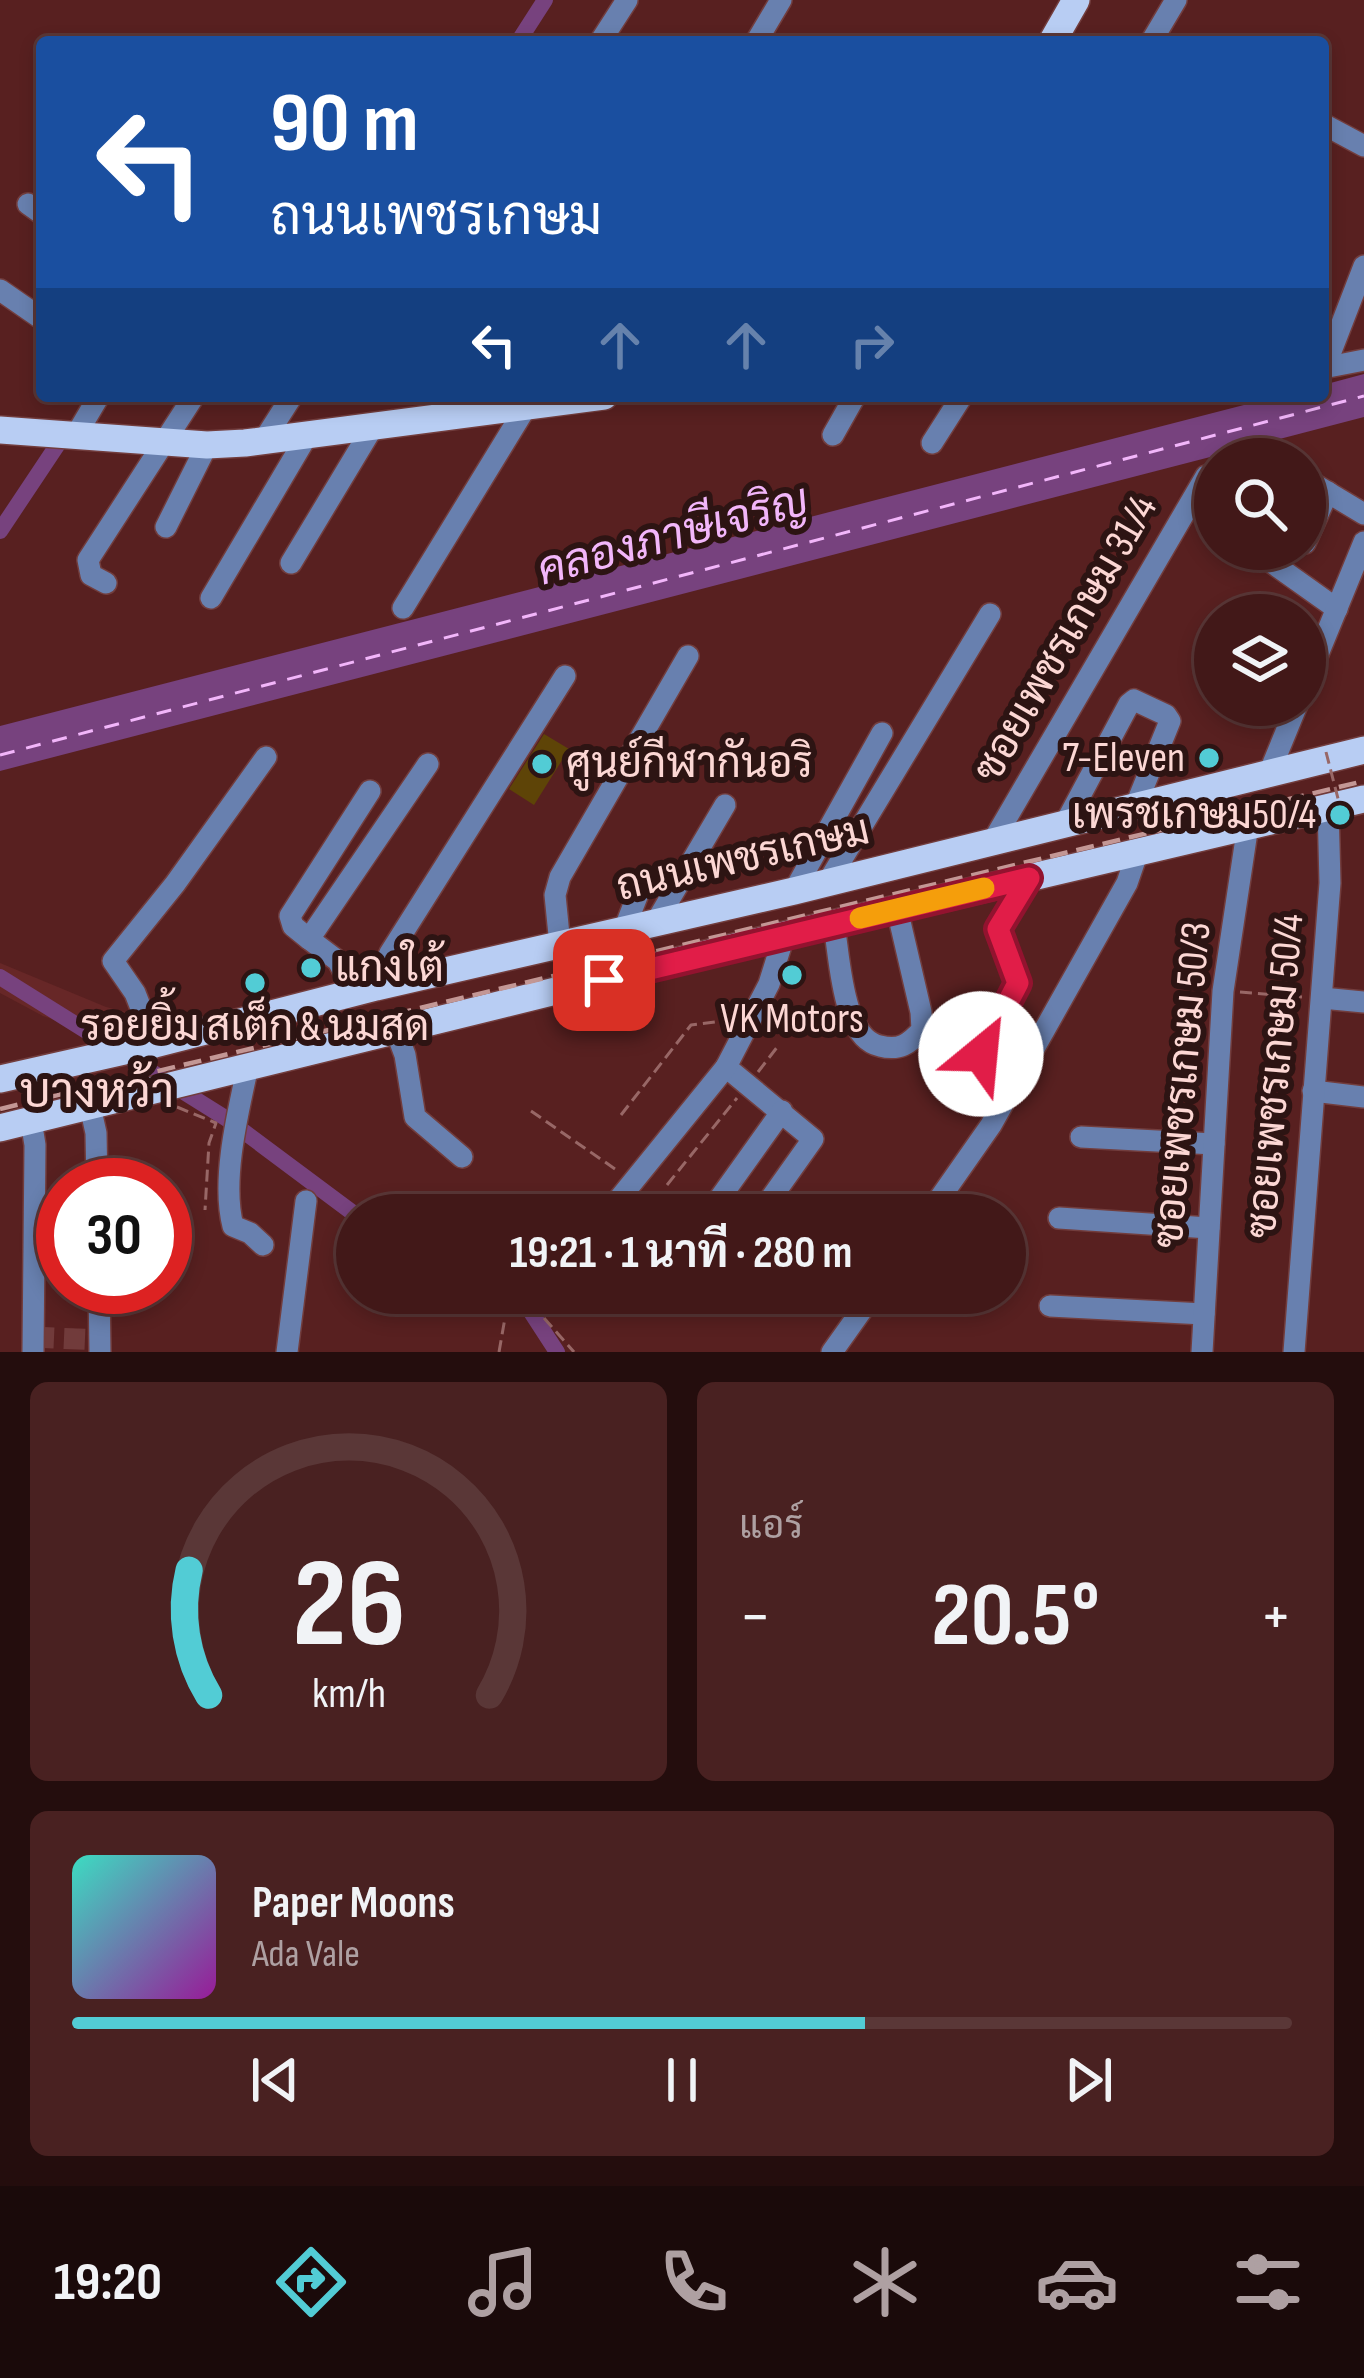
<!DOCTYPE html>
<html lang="th">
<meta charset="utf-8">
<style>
body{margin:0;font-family:"Sofia Sans Condensed",Sarabun,sans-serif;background:#492121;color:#f1f3f6;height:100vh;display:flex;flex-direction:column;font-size:45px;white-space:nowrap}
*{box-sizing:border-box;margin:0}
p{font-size:39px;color:#aea0a2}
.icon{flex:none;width:66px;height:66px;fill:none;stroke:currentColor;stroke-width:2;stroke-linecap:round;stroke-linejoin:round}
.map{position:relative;height:1352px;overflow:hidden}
.drawer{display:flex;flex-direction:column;gap:30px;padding:30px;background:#240d0d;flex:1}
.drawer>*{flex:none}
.guide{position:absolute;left:36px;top:36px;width:1293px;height:366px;border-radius:12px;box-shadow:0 6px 18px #0003,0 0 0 3px #5a3737;background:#1a4fa0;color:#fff;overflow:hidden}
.fabs{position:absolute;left:1194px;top:438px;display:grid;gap:24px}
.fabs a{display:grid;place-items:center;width:132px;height:132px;border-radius:50%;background:#421818;box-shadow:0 6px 18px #0003,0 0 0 3px #5a3737;font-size:60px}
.speed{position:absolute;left:36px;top:1158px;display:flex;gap:24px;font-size:60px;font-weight:700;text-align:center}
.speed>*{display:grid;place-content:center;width:156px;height:156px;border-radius:50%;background:#421818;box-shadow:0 6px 18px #0003,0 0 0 3px #5a3737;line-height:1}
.speed .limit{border:18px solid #d22;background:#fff;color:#111}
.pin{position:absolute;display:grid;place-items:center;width:102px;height:102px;color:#fff;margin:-51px;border-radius:24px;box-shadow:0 6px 18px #0006}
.me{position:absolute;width:132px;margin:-66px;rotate:28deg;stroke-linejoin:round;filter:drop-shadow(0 0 9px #0008)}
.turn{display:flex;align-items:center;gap:42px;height:252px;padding:0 36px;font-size:54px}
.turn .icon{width:156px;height:156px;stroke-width:2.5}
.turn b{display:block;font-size:84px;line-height:102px}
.lanes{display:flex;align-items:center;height:114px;padding:0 36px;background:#0003;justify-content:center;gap:60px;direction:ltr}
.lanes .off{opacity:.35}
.big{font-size:90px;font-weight:700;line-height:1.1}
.drawer .widget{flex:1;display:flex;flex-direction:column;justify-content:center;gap:18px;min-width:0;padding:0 42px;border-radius:18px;background:#492121}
.drawer .dial{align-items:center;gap:0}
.dial svg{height:312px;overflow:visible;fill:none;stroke:#5a3737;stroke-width:7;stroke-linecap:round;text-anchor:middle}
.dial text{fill:#f1f3f6;stroke:none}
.song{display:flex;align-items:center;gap:36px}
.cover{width:144px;height:144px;border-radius:18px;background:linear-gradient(135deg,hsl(170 70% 55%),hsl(300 70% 35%))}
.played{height:12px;border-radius:6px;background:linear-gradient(90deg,#52ccd5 65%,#5a3737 65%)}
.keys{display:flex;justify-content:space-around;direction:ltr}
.heat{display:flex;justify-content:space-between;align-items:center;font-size:66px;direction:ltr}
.drawer .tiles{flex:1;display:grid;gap:30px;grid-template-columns:1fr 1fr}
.widget:last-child{grid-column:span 2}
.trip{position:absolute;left:336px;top:1194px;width:690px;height:120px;border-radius:60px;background:#421818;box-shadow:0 6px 18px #0003,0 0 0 3px #5a3737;font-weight:700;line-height:120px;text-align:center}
.menu{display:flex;height:192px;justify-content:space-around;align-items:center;background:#1a0a0a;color:#aea0a2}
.menu .icon{width:84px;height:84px}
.menu .on{color:#52ccd5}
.menu b{font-size:54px;color:#f1f3f6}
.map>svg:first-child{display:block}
.built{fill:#672727}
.green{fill:#5e4407}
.water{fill:#77427e}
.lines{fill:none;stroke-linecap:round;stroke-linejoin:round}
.canal{stroke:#77427e;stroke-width:16}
.ferry{stroke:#f2b6fa;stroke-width:3;stroke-dasharray:15 12;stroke-linecap:butt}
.minor-tunnel{stroke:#713b3b;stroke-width:21;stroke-dasharray:21 10;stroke-linecap:butt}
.minor-casing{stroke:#723d3d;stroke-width:24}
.major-casing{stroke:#723d3d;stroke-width:30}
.path{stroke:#986766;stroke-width:3;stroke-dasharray:12 6;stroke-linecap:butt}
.minor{stroke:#6880af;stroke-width:21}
.major{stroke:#b8cdf3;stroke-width:27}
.rail{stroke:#c39795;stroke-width:4.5;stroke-dasharray:18 9;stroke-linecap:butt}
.path-bridge{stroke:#986766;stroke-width:3;stroke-dasharray:12 6;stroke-linecap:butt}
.route-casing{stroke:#92132f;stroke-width:30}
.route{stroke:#e11d48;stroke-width:21}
.slow{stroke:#f59e0b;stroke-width:21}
.poi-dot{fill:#52ccd5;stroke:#2d1413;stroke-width:4.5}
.labels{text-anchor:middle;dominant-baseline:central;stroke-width:12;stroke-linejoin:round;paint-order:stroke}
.street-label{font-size:42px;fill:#fcd7d4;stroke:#2d1413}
.poi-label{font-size:42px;fill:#fcd7d4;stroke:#2d1413;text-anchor:end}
.water-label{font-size:45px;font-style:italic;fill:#f2b6fa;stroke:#2d1413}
.quarter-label{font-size:48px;fill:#fcd7d4;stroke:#2d1413}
</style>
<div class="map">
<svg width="1364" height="1352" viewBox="0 0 1364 1352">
<rect width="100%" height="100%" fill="#582020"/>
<polygon class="built" points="0,963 106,1007 158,1020 157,1036 112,1039 43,1016 0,993"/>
<polygon class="green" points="544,734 569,749 534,805 509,789"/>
<polygon class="water" points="1364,374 1364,417 0,771 0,726 1279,396 1323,396 1323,385"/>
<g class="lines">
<g class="canal">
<polyline points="518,42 545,0"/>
<polyline points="0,531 66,432"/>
<polyline points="0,977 227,1119 357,1216"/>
<polyline points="490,1293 529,1309 557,1352"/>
</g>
<polyline class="ferry" points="0,755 1364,396"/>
<polyline class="minor-tunnel" points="33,1337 100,1340"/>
<defs>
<g id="minor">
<polyline points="600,42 627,0"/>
<polyline points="756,42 781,0"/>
<polyline points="1151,42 1176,0"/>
<polyline points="1323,124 1364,146"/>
<polyline points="28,204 42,214"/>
<polyline points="0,290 42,319"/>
<polyline points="1325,367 1364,266"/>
<polyline points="1323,368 1364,360"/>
<polyline points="76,435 99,396"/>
<polyline points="833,435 855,396"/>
<polyline points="264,440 292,396"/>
<polyline points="932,443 962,396"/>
<polyline points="1305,483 1314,484 1364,514"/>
<polyline points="166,527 207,445"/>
<polyline points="1305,543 1328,492"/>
<polyline points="1264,549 1271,562 1337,609"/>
<polyline points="291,563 374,425"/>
<polyline points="106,583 91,575 88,560 194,396"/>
<polyline points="211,598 308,434"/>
<polyline points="403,608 526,407"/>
<polyline points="1305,686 1364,542"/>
<polyline points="1270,771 1297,705"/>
<polyline points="1066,822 1129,704 1134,700 1166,715 1170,721 1136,805"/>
<polyline points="993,841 1206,476"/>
<polyline points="828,882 990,614"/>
<polyline points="794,891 882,733"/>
<polyline points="656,922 725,805"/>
<path d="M 834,925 C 840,959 842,1038 880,1046 C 900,1051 909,1044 922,1030 L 921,1012 L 897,909"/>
<polyline points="624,930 643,881"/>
<polyline points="309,939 293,926 290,916 370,791"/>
<polyline points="560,945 555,895 560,877 688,656"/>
<polyline points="376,987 390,953 565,676"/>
<polyline points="354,992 338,961 309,939 428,764"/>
<polyline points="1322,998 1364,1002"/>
<polyline points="396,1031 405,1055 415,1117 462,1157"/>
<polyline points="155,1044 135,993 113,961 175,884 266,757"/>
<path d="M 248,1066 C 238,1112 221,1180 233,1226 L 250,1233 L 263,1245"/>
<polyline points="726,1067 813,1139 759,1215"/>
<polyline points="966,1082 1018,983 998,929 1029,878"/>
<polyline points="1313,1091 1364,1097"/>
<polyline points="90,1106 96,1133 97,1185"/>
<polyline points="31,1120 35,1145 33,1352"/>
<polyline points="1081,1137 1214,1144"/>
<polyline points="712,1209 782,1111"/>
<polyline points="606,1215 726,1067 769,984 784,936"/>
<polyline points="928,1215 991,1125 1127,883 1138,851"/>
<polyline points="1059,1218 1209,1228"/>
<polyline points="99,1287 100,1352"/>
<polyline points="534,1305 543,1293"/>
<polyline points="1050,1306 1204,1314"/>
<polyline points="287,1352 306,1201"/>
<polyline points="832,1352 874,1293"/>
<polyline points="1202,1352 1223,991 1248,825"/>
<polyline points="1294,1352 1330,883 1328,806"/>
</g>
<g id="major">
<polyline points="1052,42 1076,0"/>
<polyline points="0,430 207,445 245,443 604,396"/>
<polyline points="0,1079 155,1044 376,987 794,891 1364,750"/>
<polyline points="0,1128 730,948 1364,799"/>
</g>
</defs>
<use href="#minor" class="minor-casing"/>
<use href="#major" class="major-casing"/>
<g class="path">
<polyline points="1240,992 1302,997"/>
<polyline points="758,1072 778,1046"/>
<polyline points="177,1107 216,1123 209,1143 205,1210"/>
<polyline points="531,1111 618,1171"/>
<polyline points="621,1115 691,1025 731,1020"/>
<polyline points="667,1185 737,1098"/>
<polyline points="544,1318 574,1352"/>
<polyline points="499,1352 509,1295 518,1298"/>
</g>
<use href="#minor" class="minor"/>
<use href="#major" class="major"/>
<polyline class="rail" points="0,1109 1364,781"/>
<polyline class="path-bridge" points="1326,752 1343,818"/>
</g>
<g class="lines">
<defs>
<polyline id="route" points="604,980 1029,878 998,929 1018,983 981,1054"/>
</defs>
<use href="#route" class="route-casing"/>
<use href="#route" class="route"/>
<polyline class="slow" points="860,918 984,888"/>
</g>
<g class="poi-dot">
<circle cx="1209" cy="758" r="12"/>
<circle cx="542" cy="764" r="12"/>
<circle cx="1340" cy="815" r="12"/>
<circle cx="311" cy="968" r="12"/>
<circle cx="792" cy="975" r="12"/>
<circle cx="255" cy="983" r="12"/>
</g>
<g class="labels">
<g class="street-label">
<text transform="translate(1066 639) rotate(-60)">ซอยเพชรเกษม 31/4</text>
<text transform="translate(743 859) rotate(-13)">ถนนเพชรเกษม</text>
<text transform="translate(1276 1076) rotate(-85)">ซอยเพชรเกษม 50/4</text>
<text transform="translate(1183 1085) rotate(-85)">ซอยเพชรเกษม 50/3</text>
</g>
<g class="poi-label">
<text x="1185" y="758">7-Eleven</text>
<text x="566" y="764" text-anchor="start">ศูนย์กีฬากันอริ</text>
<text x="1316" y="815">เพรชเกษม50/4</text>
<text x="335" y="968" text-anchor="start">แกงใต้</text>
<text x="792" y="1019" text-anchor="middle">VK Motors</text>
<text x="255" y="1027" text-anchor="middle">รอยยิ้ม สเต็ก &amp; นมสด</text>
</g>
<g class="water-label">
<text transform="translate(673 536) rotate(-15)">คลองภาษีเจริญ</text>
</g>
<g class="quarter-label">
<text x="97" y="1092">บางหว้า</text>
</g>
</g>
</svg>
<div class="fabs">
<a><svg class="icon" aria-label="search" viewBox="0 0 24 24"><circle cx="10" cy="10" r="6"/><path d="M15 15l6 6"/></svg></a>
<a><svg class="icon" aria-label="layers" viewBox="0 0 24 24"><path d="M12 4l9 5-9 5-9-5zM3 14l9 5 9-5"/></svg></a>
</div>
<div class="speed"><div class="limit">30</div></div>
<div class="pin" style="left:604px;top:980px;background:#d93025"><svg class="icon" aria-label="arrive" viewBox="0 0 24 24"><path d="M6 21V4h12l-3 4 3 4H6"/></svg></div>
<svg class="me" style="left:981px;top:1054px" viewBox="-20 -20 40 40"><circle r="19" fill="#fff"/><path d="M0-13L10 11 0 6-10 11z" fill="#e11d48"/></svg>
<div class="trip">19:21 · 1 นาที · 280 m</div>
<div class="guide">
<div class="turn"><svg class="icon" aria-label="left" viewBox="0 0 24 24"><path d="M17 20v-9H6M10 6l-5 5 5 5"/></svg><div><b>90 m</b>ถนนเพชรเกษม</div></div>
<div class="lanes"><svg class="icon" aria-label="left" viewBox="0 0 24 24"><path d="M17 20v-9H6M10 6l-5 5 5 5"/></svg><svg class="icon off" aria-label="ahead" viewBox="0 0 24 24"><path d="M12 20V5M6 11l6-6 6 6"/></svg><svg class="icon off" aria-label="ahead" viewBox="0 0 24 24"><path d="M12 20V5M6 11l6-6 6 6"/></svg><svg class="icon off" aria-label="right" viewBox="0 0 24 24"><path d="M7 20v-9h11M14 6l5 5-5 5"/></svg></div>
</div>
</div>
<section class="drawer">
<div class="tiles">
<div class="widget dial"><svg viewBox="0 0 100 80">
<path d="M14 69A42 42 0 1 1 86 69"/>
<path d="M14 69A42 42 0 0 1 9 37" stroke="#52ccd5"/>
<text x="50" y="56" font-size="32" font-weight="700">26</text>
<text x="50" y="72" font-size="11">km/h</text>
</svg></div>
<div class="widget"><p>แอร์</p>
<div class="heat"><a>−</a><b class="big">20.5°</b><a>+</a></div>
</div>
<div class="widget">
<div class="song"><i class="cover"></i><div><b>Paper Moons</b><p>Ada Vale</p></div></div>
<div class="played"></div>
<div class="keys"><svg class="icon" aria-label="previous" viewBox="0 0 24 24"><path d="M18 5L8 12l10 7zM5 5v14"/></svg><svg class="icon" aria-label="pause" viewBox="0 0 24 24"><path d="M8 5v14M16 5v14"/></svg><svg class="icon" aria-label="next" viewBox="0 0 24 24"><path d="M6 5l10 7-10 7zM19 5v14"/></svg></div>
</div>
</div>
</section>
<nav class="menu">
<b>19:20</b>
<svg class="icon on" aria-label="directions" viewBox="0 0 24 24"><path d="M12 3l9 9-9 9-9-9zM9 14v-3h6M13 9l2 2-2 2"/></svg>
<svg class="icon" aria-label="music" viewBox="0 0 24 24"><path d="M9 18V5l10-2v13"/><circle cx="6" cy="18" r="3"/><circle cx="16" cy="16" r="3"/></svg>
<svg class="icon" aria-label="phone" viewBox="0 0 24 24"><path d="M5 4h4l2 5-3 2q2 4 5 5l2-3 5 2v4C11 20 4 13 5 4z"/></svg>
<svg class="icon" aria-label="climate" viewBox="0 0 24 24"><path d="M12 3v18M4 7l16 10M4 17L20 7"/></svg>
<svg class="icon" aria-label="car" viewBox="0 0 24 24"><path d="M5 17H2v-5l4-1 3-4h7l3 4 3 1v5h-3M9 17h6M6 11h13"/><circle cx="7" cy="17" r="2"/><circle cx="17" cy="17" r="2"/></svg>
<svg class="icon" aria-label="filters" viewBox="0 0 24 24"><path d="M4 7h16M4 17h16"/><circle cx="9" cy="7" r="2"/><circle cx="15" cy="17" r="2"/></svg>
</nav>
